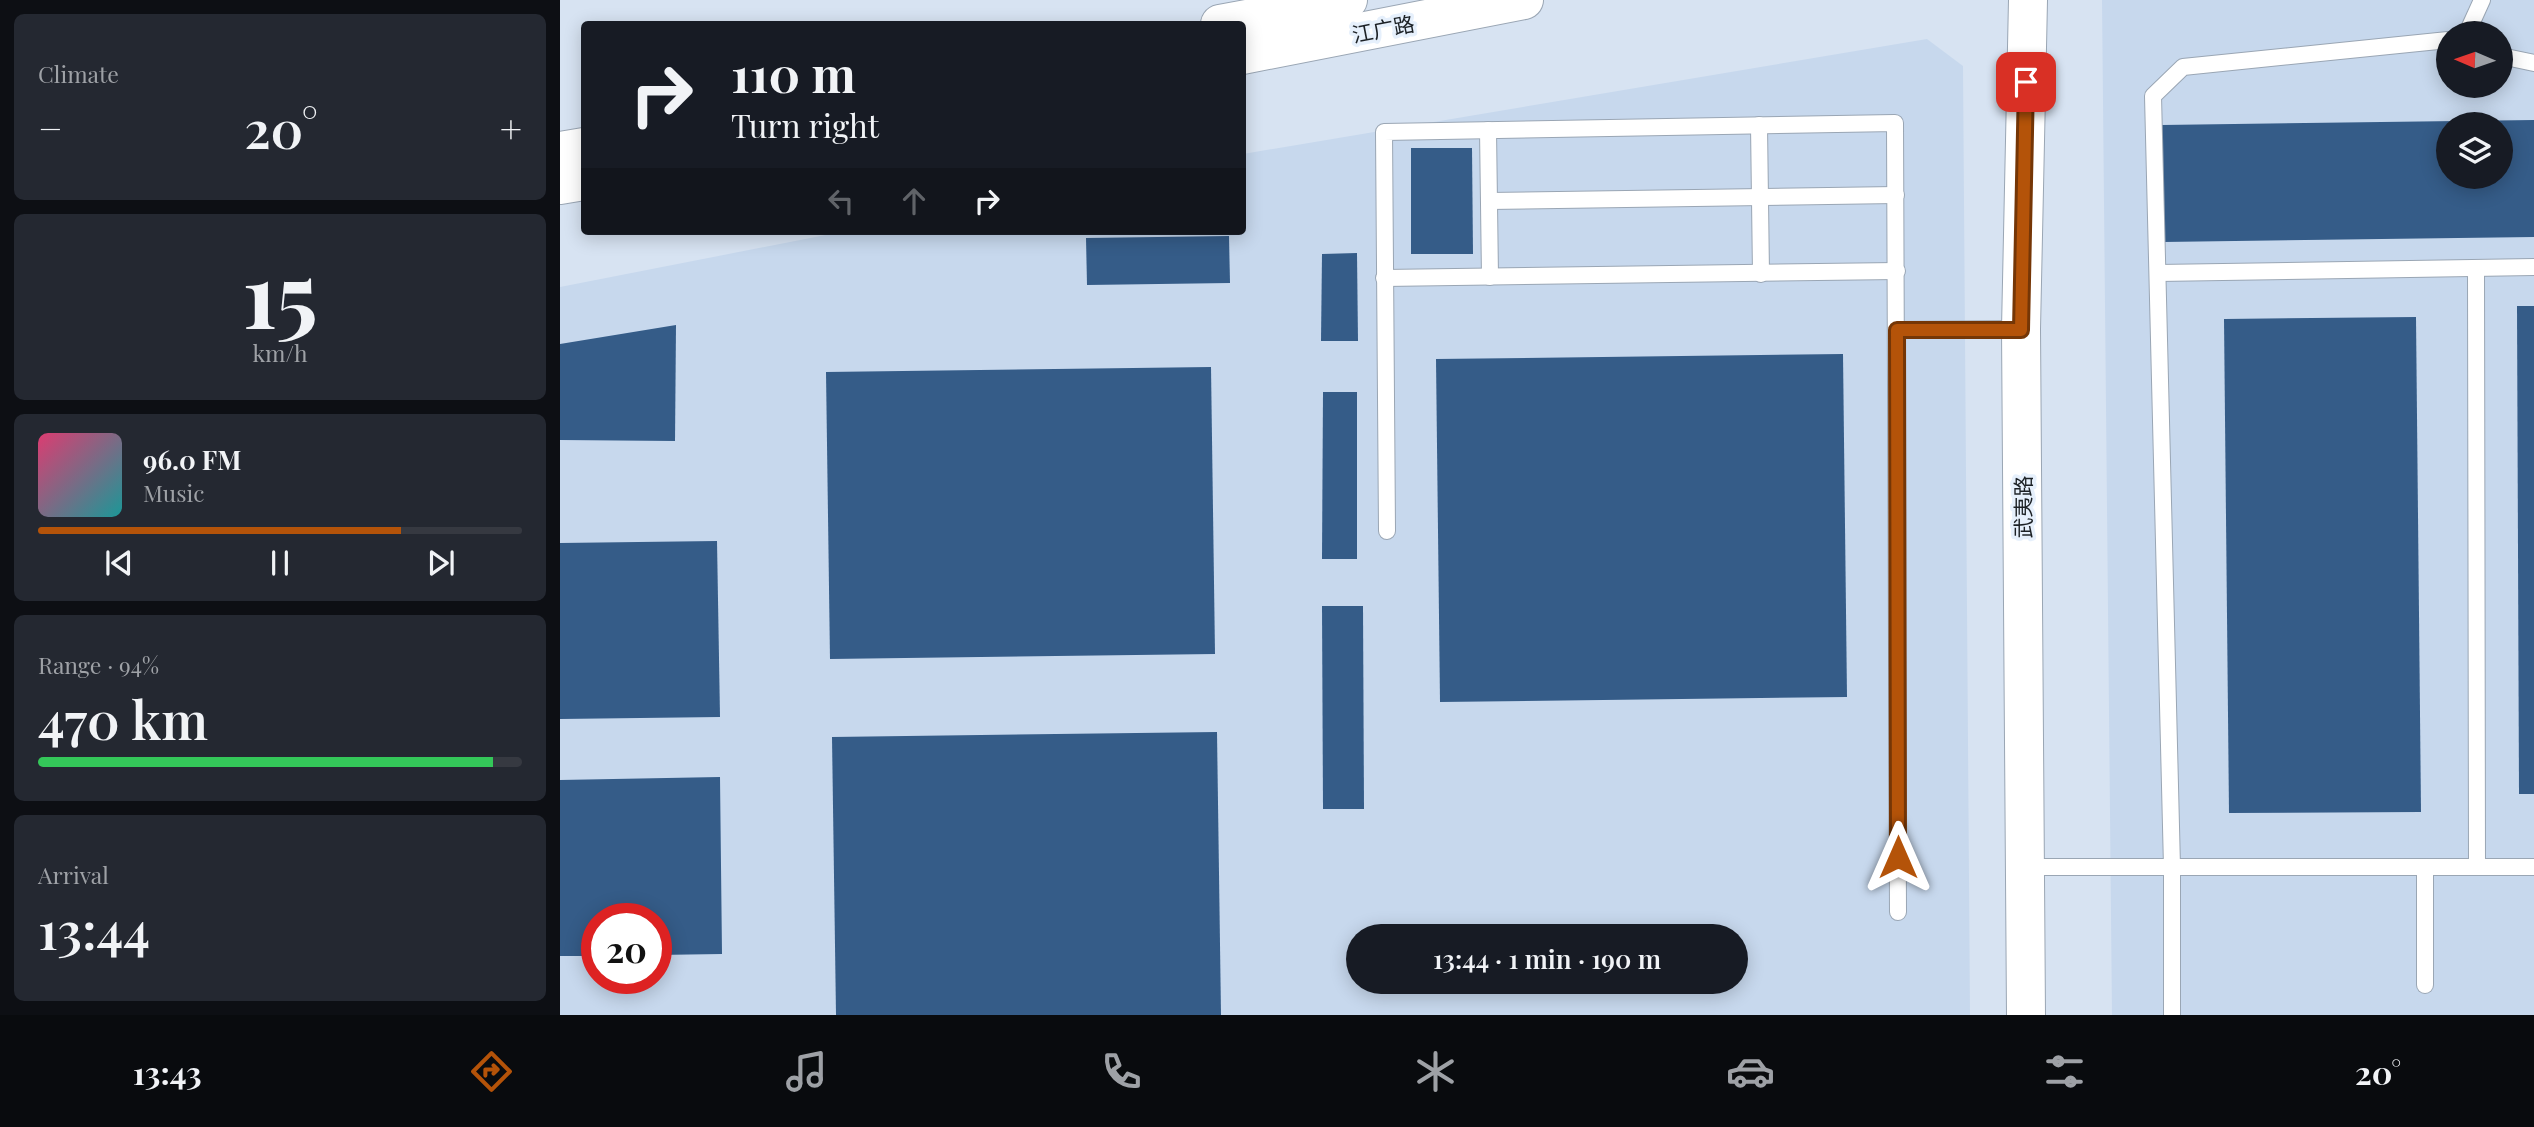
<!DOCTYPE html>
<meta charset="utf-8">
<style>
body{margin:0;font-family:"Playfair Display","Noto Sans SC",serif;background:#242831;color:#f1f3f6;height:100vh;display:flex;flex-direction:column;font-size:26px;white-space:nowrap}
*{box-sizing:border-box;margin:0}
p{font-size:23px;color:#9ea1a6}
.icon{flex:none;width:38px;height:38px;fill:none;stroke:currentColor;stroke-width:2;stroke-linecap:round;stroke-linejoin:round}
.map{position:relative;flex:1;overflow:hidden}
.side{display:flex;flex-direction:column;gap:14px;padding:14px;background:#0d0f14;width:560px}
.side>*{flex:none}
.banner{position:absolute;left:21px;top:21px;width:665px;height:214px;border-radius:7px;box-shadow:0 4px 18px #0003;background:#171b24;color:#f1f3f6;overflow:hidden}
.needle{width:46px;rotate:272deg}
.controls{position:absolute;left:1876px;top:21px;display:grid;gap:14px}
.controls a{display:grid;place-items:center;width:77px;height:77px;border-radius:50%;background:#171b24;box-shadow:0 4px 18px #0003;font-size:35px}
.speed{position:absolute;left:21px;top:903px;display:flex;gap:14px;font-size:35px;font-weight:700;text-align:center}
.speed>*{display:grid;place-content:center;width:91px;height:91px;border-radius:50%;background:#171b24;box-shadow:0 4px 18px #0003;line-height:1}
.speed .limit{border:10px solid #d22;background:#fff;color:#111}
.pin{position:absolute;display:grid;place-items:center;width:60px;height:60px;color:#fff;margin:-30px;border-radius:14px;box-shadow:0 4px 10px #0006}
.me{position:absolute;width:77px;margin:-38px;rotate:0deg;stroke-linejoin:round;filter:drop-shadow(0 0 5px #0008)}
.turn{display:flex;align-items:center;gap:24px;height:147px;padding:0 35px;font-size:32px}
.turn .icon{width:91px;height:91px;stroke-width:2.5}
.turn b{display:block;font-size:49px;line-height:60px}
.lanes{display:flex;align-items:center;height:66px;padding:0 35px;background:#0003;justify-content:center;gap:35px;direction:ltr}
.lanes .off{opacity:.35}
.big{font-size:52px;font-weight:600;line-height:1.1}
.side .tile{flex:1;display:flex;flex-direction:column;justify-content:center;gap:10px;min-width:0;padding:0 24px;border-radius:10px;background:#242831}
.side .dial{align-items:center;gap:0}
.dial b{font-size:91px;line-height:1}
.song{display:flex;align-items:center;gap:21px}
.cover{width:84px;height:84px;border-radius:10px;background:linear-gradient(135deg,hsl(340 70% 55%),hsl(180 70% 35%))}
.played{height:7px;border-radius:4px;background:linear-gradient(90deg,#b45309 75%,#363941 75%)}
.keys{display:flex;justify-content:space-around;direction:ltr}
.heat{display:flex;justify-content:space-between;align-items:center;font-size:38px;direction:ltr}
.charge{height:10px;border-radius:5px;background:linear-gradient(90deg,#34c759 94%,#363941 0)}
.trip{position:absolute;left:786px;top:924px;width:402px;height:70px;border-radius:35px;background:#171b24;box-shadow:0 4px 18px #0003;font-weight:600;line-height:70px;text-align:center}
.menu{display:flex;height:112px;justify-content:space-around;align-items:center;background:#090b0e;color:#9ea1a6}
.menu .icon{width:49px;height:49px}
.menu .active{color:#b45309}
.menu b{font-size:32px;color:#f1f3f6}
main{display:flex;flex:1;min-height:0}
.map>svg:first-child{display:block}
.built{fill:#c7d8ed;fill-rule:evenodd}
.building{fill:#355c88;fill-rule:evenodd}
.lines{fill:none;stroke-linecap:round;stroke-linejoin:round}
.lane-casing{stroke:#9aa6b4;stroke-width:18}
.secondary-casing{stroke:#9aa6b4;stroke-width:40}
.lane{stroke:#fff;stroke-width:16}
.secondary{stroke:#fff;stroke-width:38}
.route-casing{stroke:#753606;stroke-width:18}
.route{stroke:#b45309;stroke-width:12}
.labels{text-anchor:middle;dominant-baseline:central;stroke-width:7;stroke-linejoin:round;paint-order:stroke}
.street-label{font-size:21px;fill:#1c2126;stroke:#e6f0fc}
</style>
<main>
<section class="side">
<div class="tile"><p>Climate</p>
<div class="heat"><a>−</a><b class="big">20°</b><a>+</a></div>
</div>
<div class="tile dial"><b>15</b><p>km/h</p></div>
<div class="tile">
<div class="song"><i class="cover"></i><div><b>96.0 FM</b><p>Music</p></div></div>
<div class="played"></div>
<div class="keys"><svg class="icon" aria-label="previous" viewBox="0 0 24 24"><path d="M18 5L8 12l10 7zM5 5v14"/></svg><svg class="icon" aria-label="pause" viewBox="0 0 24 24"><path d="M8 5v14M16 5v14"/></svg><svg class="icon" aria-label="next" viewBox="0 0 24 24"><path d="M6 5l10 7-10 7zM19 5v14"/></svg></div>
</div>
<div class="tile"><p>Range · 94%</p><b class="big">470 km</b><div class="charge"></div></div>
<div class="tile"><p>Arrival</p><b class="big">13:44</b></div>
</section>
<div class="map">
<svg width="1974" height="1015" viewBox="0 0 1974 1015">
<rect width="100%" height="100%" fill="#d7e3f2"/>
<g class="built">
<path d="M 1542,0 L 1974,0 L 1974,1015 L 1552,1015 ZM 1888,33 L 1941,33 L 1941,86 L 1888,86 ZM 1888,124 L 1941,124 L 1941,177 L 1888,177 Z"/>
<path d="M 1367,39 L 1403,66 L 1410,1015 L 0,1015 L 0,287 L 286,231 L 682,231 L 683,154 ZM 37,919 L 96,919 L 96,978 L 37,978 ZM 798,936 L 1176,936 L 1176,982 L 798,982 Z"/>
</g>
<g class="building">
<path d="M 1974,120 L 1974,237 L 1603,242 L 1602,125 ZM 1888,124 L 1941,124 L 1941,177 L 1888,177 Z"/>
<polygon points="851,148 912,148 913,254 851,254"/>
<polygon points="669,236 670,283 527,285 526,238"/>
<polygon points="797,253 798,341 761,341 762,254"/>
<polygon points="1957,306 1974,306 1974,794 1959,794"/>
<polygon points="1856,317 1861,812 1669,813 1664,319"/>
<polygon points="116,325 115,441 0,440 0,344"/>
<polygon points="1283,354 1287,697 880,702 876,359"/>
<polygon points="651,367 655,654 270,659 266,372"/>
<polygon points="763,392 797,392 797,559 762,559"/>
<polygon points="157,541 160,717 0,719 0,543"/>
<polygon points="762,606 803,606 804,809 763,809"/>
<polygon points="657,732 661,1015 276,1015 272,737"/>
<polygon points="160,777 162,954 96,955 96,919 37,919 37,956 0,956 0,780"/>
</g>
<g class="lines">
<defs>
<g id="lane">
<polyline points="1907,33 1922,0"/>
<polyline points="1941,56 1974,63"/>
<polyline points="1199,125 1201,274"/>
<polyline points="928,130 930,277"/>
<polyline points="929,201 1336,195"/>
<polyline points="1916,268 1917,867"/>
<polyline points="1598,273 1974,267"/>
<polyline points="824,278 1337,271"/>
<polyline points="1337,330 1461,329"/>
<polyline points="827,531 824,132 1335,123 1338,912"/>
<polyline points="1465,867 1974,867"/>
<polyline points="1865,867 1865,985"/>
<polyline points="1612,1015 1612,867 1593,96 1623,67 1888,40"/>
</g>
<g id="secondary">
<polyline points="660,24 788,0"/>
<polyline points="682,55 964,0"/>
<polyline points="0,151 24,147"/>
<polyline points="0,185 24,181"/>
<polyline points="1466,1015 1461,329 1468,0"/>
</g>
</defs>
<use href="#lane" class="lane-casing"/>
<use href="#secondary" class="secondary-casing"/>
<use href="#lane" class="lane"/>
<use href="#secondary" class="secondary"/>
</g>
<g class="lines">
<defs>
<polyline id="route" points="1338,857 1337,330 1461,330 1466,82"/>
</defs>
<use href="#route" class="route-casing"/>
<use href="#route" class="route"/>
</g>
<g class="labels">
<g class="street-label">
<text transform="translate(823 28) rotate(-11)">江广路</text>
<text transform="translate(1462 507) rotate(-90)">武夷路</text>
</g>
</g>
</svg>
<div class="controls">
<a><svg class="needle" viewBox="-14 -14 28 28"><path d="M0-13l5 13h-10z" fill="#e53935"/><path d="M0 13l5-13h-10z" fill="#9ea1a6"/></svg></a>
<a><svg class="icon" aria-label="layers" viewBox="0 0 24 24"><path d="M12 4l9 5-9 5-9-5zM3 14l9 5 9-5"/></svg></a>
</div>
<div class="speed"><div class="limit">20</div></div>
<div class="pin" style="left:1466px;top:82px;background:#d93025"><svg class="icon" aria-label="arrive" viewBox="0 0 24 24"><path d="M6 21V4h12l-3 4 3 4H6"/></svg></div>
<svg class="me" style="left:1338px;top:857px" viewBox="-20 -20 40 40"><path d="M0-17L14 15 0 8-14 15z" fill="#b45309" stroke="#fff" stroke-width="4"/></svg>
<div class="trip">13:44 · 1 min · 190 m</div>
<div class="banner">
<div class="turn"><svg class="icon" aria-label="right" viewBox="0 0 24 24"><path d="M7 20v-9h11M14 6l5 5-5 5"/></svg><div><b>110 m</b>Turn right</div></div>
<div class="lanes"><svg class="icon off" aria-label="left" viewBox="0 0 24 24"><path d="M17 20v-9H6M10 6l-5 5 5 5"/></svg><svg class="icon off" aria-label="ahead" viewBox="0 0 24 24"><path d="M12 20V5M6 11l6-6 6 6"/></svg><svg class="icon" aria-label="right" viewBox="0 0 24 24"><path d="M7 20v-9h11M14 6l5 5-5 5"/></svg></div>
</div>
</div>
</main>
<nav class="menu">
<b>13:43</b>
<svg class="icon active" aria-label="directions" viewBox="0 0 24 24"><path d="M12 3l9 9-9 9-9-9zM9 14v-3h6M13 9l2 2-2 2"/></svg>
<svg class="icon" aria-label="music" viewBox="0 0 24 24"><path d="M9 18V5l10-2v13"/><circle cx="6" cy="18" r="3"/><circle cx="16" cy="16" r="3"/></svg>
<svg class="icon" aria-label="phone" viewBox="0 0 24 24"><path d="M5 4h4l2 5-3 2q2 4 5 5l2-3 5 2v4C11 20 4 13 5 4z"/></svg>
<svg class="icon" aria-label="climate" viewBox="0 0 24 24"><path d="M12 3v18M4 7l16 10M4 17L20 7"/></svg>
<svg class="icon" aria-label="car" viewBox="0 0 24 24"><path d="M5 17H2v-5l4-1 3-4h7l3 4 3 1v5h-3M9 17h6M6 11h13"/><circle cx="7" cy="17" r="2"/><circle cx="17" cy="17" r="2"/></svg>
<svg class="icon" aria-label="filters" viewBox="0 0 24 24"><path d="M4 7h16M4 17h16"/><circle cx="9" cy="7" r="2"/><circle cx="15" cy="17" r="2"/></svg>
<b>20°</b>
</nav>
